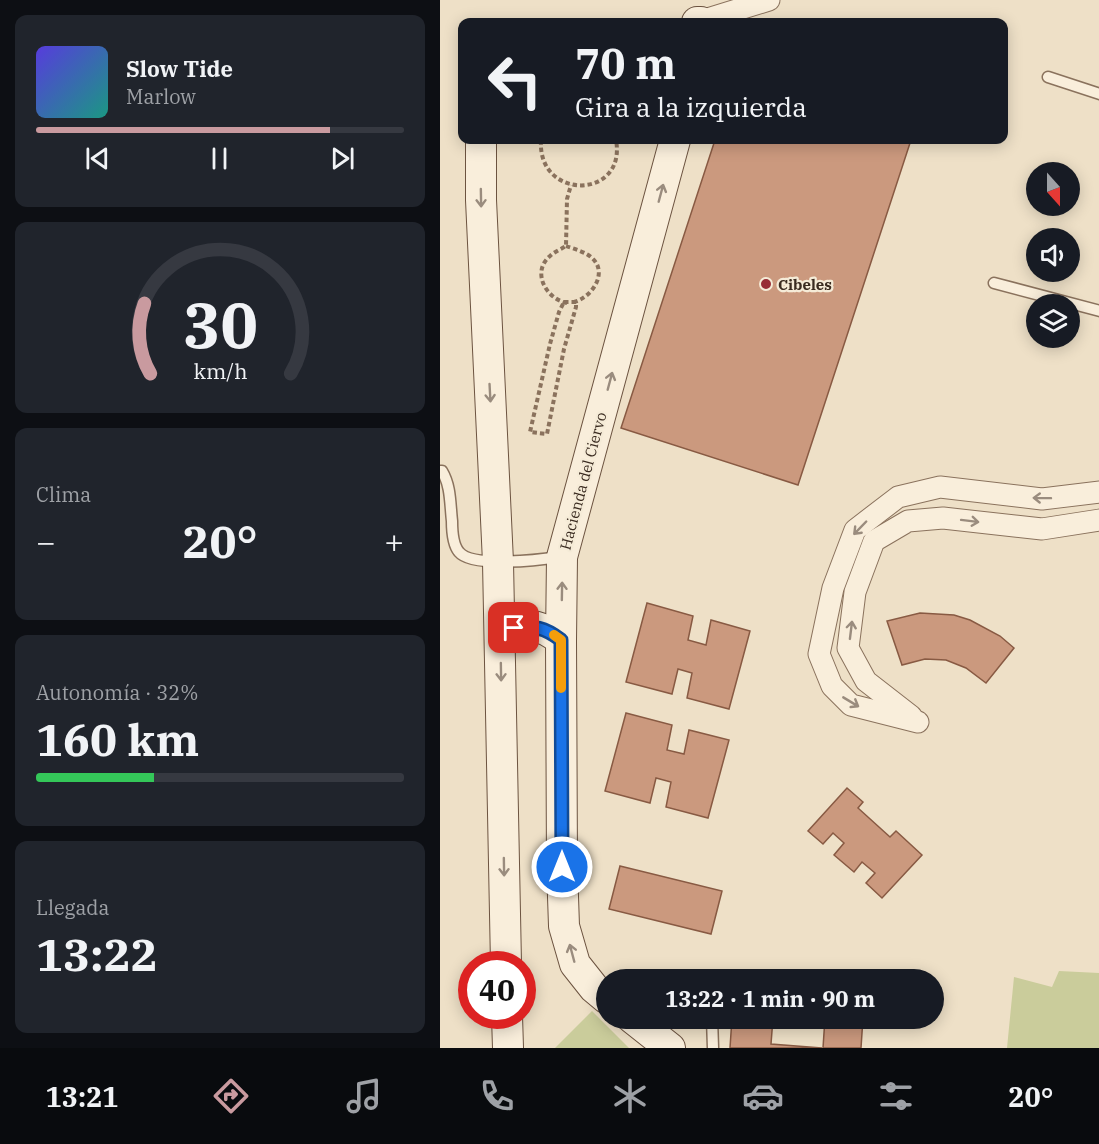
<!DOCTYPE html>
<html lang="es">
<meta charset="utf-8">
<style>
body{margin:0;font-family:"IBM Plex Serif",serif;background:#20242c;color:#f1f3f6;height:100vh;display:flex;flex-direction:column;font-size:22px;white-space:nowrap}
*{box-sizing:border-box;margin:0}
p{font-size:20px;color:#9ea1a6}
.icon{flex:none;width:33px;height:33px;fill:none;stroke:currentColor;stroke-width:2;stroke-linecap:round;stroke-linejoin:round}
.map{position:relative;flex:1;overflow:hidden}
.drawer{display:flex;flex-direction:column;gap:15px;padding:15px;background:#0d0f14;width:440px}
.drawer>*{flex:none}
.hud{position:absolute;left:18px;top:18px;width:550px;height:126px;border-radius:12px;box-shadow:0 3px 15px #0003;background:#171b24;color:#f1f3f6;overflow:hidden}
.needle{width:39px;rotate:159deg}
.tools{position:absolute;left:586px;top:162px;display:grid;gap:12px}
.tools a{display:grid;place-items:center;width:54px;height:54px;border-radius:50%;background:#171b24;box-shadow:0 3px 15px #0003;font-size:30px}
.speed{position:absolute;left:18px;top:951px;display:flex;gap:12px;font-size:30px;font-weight:700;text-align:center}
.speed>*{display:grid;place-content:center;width:78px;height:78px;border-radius:50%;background:#171b24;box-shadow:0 3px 15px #0003;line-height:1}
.speed .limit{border:9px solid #d22;background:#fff;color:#111}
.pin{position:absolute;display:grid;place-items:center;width:51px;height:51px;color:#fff;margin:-26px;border-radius:12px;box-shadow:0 3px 9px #0006}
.me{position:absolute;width:66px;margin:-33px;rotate:0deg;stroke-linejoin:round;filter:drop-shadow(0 0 4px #0008)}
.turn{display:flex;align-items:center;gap:21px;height:126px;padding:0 18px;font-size:27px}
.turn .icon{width:78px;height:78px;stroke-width:2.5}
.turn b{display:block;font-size:42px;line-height:51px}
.big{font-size:45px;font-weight:800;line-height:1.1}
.drawer .widget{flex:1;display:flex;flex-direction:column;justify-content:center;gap:9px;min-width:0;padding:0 21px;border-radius:12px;background:#20242c}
.drawer .dial{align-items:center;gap:0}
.dial svg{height:156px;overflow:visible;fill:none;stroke:#363941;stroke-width:7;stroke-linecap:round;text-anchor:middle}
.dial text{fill:#f1f3f6;stroke:none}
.song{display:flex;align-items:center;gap:18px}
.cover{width:72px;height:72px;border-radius:9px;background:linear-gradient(135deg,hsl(250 70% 55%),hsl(170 70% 35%))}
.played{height:6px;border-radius:3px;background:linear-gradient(90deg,#c99a9f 80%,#363941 80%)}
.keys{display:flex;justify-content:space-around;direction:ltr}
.heat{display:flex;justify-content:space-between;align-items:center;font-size:33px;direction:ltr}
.charge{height:9px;border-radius:4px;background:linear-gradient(90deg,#34c759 32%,#363941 0)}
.trip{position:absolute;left:156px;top:969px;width:348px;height:60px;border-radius:30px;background:#171b24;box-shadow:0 3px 15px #0003;font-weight:800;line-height:60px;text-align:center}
.dock{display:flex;height:96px;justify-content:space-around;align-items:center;background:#090b0e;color:#9ea1a6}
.dock .icon{width:42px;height:42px}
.dock .current{color:#c99a9f}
.dock b{font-size:27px;color:#f1f3f6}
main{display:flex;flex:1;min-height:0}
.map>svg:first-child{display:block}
.green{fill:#cacc9b}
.building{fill:#cb997e;stroke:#885a43;stroke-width:1.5}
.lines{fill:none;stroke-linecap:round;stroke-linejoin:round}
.lane-casing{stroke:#8a725d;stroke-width:13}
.street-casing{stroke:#8a725d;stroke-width:23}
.secondary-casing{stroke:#6c5340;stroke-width:32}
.path{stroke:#8a725d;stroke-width:4;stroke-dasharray:4.5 3;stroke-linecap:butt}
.lane{stroke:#f9eedb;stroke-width:10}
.street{stroke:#f9eedb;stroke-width:21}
.secondary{stroke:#f9eedb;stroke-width:30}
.oneway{stroke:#9a8c7e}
.route-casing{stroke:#114b97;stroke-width:15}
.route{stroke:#1a73e8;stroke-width:10}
.slow{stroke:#f59e0b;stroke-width:10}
.poi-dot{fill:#982d35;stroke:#f5ebd7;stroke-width:2}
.labels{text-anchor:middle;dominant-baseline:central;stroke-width:4.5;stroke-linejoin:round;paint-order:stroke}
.poi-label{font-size:15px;font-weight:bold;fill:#3a2b20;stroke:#f5ebd7;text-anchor:start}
.street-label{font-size:15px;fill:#3a2b20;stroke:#f5ebd7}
</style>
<main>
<section class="drawer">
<div class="widget">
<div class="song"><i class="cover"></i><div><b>Slow Tide</b><p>Marlow</p></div></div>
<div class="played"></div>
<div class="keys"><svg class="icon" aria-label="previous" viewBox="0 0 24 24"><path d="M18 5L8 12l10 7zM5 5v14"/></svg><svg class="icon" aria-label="pause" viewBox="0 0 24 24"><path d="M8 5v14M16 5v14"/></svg><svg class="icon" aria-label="next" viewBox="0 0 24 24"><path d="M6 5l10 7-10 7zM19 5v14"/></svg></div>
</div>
<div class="widget dial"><svg viewBox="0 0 100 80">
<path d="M14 69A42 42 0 1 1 86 69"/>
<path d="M14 69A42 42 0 0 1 11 33" stroke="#c99a9f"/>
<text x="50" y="56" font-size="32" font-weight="700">30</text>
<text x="50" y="72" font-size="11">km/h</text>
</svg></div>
<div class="widget"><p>Clima</p>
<div class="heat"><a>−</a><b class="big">20°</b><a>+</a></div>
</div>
<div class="widget"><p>Autonomía · 32%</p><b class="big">160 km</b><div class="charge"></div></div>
<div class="widget"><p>Llegada</p><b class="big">13:22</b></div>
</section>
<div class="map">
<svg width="660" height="1048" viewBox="0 0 660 1048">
<rect width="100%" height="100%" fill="#eee0c7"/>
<g class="green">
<polygon points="619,971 659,973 659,1048 567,1048 574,977 612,987"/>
<polygon points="152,1011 189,1048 115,1048"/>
</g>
<g class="building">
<polygon points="275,140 471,140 358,485 181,428"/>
<polygon points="207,603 253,616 248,640 266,645 271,620 310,631 289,709 247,698 252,673 238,669 232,694 186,682"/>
<polygon points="480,613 514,615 530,620 560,636 574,648 546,683 526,668 506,660 485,659 462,665 447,621"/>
<polygon points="186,713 232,725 227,750 244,754 249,730 289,740 268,818 226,807 231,782 216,778 210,803 165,791"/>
<polygon points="407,788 423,802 418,808 450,837 456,831 482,855 442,898 426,883 435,873 422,862 414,872 394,855 404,843 393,833 383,844 368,831"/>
<polygon points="180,866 282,891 271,934 169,909"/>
<polygon points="292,1018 333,1018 331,1044 382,1048 290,1048"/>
<polygon points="385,1018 423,1018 421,1048 383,1048"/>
</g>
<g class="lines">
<defs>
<g id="lane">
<polyline points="608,77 660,94"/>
<polyline points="554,283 660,311"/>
<path d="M 0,471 L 2,471 C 11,486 10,504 12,521 C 12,531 13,545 19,552 C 32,568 99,560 119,557"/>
<polyline points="272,1018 273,1048"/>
</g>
<g id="street">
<polyline points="261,21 329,0"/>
<polyline points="471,716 426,681 408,648 415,592 434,541 468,521 503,518 602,529 660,520"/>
<polyline points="478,722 411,705 392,686 379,654 393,588 415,530 458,497 500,487 602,499 660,492"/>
</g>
<g id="secondary">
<polyline points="257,22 261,22"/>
<polyline points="41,140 41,200 58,562 66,964"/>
<path d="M 60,639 C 83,621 98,622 121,640"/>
<polyline points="166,998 154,988 135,964 124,926 122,867 121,640 122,557 235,140"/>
<polyline points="67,1016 68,1048"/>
<polyline points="192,1018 230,1048"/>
</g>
</defs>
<use href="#lane" class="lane-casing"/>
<use href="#street" class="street-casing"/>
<use href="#secondary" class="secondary-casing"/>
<g class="path">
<path d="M 101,140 C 97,201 187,200 176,140"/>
<path d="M 126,246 C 134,249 146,252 152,258 C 169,273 151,298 134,302"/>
<polygon points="124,302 136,302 136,307 124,349 107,434 90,432 110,344 119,312"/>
<path d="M 127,303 C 106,299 91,272 110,256 C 114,252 121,249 126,246 L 127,199 L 131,185"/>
</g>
<use href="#lane" class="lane"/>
<use href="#street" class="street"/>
<use href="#secondary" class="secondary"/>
</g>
<defs><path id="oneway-shaft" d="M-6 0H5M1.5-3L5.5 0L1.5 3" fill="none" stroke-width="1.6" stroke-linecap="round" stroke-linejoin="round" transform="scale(1.5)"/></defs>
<g class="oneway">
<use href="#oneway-shaft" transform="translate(221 193) rotate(-75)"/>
<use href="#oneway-shaft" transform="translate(41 198) rotate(89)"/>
<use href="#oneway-shaft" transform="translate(170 381) rotate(-75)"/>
<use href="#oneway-shaft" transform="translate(50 393) rotate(87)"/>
<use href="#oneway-shaft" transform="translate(602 498) rotate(-179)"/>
<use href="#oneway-shaft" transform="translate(530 521) rotate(7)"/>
<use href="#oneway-shaft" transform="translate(420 528) rotate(134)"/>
<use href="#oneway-shaft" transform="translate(122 591) rotate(-89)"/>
<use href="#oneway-shaft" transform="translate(411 630) rotate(-83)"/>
<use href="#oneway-shaft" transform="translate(61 672) rotate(89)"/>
<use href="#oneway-shaft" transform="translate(411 702) rotate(31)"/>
<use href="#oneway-shaft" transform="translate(64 867) rotate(89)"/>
<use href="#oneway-shaft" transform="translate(132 953) rotate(-105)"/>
</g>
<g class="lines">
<defs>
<path id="route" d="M 74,628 C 95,626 104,627 121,640 L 122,867"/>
</defs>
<use href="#route" class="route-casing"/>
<use href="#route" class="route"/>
<polyline class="slow" points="114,635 121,640 121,688"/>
</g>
<circle class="poi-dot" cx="326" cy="284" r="6"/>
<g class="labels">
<g class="poi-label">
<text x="338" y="284">Cibeles</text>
</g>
<g class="street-label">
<text transform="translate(143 481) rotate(-75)">Hacienda del Ciervo</text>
</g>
</g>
</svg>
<div class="tools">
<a><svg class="needle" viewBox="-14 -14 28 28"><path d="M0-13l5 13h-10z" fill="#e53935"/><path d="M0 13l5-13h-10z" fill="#9ea1a6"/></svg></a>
<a><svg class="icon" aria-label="sound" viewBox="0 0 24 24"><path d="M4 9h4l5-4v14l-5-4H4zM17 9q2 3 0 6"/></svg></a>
<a><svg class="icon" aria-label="layers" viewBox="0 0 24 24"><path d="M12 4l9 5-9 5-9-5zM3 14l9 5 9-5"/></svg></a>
</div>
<div class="speed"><div class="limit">40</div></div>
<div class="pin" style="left:74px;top:628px;background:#d93025"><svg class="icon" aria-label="arrive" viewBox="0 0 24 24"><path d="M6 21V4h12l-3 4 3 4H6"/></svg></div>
<svg class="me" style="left:122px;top:867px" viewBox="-20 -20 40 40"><circle r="17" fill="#1a73e8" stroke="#fff" stroke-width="3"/><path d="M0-11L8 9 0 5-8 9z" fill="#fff"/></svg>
<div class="trip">13:22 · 1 min · 90 m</div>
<div class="hud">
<div class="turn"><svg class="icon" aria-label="left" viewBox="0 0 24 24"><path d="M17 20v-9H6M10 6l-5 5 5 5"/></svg><div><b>70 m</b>Gira a la izquierda</div></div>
</div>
</div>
</main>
<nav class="dock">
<b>13:21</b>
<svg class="icon current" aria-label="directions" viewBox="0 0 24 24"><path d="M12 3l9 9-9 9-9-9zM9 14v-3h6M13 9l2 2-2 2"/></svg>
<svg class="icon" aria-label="music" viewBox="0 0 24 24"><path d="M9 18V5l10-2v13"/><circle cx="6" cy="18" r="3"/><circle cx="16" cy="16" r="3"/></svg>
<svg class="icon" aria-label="phone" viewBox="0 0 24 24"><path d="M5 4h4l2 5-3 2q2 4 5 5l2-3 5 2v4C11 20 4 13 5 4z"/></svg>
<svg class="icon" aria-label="climate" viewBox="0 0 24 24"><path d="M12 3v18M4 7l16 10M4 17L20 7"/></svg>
<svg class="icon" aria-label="car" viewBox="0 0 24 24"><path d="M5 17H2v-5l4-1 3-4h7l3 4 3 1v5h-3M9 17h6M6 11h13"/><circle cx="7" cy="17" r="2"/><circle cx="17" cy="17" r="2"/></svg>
<svg class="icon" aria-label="filters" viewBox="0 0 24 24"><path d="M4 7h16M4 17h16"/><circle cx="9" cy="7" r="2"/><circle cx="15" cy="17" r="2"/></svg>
<b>20°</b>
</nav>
